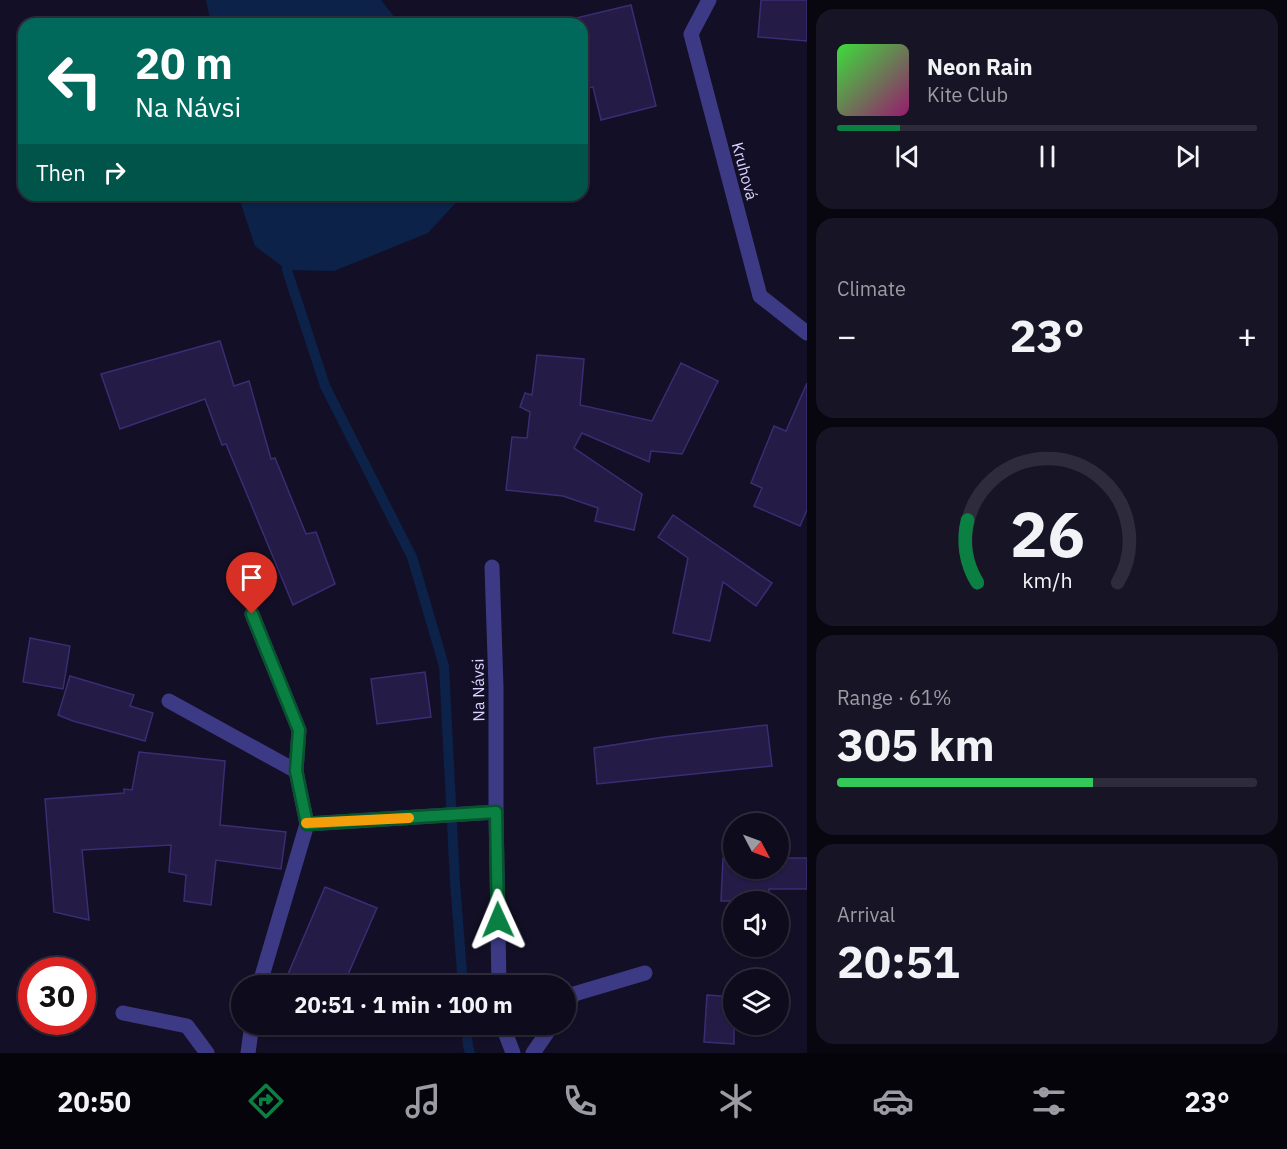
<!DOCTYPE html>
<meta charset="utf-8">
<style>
body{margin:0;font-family:"IBM Plex Sans",sans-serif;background:#171425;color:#f1f3f6;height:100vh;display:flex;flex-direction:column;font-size:22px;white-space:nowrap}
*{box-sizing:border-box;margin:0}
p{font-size:20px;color:#9b9ba3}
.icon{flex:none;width:33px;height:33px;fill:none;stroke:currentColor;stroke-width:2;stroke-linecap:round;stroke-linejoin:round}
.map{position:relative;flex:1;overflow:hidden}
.sheet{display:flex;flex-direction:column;gap:9px;padding:9px;background:#08060f;width:480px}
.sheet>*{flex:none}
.top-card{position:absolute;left:18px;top:18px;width:570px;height:183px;border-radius:18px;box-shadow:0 2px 4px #0004,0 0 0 2px #2e2b3b;background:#00695c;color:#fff;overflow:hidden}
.needle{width:39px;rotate:131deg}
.controls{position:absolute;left:723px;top:813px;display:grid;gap:12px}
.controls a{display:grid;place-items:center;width:66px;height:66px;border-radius:50%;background:#0e0b1c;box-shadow:0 2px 4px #0004,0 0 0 2px #2e2b3b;font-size:30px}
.speed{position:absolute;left:18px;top:957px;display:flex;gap:12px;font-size:30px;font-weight:700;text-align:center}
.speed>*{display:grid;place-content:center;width:78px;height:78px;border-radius:50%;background:#0e0b1c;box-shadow:0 2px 4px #0004,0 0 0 2px #2e2b3b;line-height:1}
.speed .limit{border:9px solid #d22;background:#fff;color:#111}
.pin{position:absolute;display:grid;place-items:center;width:51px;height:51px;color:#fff;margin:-62px -26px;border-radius:50% 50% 50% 0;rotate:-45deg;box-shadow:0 0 6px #0007}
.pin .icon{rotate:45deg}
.me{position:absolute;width:66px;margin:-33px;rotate:359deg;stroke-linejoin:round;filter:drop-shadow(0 0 4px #0008)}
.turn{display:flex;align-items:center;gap:21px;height:126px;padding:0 18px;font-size:27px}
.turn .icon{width:78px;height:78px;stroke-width:2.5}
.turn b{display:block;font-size:42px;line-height:51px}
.then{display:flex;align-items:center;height:57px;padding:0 18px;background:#0003;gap:12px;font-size:22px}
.big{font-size:45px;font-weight:700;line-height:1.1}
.sheet .card{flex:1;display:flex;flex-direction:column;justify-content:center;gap:9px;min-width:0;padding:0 21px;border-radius:18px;background:#171425}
.sheet .dial{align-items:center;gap:0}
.dial svg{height:156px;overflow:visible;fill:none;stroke:#2e2b3b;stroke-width:7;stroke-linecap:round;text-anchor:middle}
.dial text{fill:#f1f3f6;stroke:none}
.song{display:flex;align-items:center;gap:18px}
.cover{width:72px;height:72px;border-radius:9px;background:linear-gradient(135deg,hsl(120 70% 55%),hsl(320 70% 35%))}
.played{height:6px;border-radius:3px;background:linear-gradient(90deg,#0b8043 15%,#2e2b3b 15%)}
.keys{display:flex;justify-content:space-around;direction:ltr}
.heat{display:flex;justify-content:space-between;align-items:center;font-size:33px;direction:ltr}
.charge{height:9px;border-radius:4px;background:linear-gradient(90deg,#34c759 61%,#2e2b3b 0)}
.trip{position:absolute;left:231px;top:975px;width:345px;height:60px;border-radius:30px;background:#0e0b1c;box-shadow:0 2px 4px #0004,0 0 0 2px #2e2b3b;font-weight:700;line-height:60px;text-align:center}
.tabs{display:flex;height:96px;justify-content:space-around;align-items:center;background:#06040b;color:#9b9ba3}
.tabs .icon{width:42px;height:42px}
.tabs .on{color:#0b8043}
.tabs b{font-size:27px;color:#f1f3f6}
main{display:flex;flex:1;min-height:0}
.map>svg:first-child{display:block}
.water{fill:#0c2248}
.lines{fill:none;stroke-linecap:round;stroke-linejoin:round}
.stream{stroke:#0c2248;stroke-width:10}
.building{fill:#241b47;stroke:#3b2d73;stroke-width:1.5}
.street{stroke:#3d3a85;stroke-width:15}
.route-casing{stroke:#07532c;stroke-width:15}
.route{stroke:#0b8043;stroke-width:10}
.slow{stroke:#f59e0b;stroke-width:10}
.labels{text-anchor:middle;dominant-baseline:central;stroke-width:6;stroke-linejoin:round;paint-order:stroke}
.street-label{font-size:16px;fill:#d9d4ff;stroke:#130f26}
</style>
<main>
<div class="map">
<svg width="807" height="1053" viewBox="0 0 807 1053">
<rect width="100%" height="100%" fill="#130f26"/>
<g class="water">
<polygon points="206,0 381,0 400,24 211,24"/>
<polygon points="238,195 463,195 428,233 334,271 287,270 255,246"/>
</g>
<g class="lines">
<g class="stream">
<polyline points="288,256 287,270 325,386 412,557 444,666 455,882 463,986"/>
<polyline points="466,1024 468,1046 470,1053"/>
</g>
</g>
<g class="building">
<polygon points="761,0 807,0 807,41 758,37"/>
<polygon points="631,5 656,106 601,120 593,87 582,89 582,24 577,24 576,18"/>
<polygon points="220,341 234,386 249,381 271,459 275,458 306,534 316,532 335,584 293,605 226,444 222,445 205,399 120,429 101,374"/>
<polygon points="537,355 584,359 580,405 652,421 681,363 718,381 682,454 651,451 649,462 582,433 574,448 642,494 634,530 595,521 598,508 563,496 506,490 512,437 527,438 530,412 520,407 525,393 532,395"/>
<polygon points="807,383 807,510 800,526 754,506 762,488 751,483 774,426 786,431"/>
<polygon points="673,515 772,583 756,606 723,582 710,641 673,633 688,558 658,537"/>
<polygon points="30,638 70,646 63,689 23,682"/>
<polygon points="425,672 431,717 377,724 371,679"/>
<polygon points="70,676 134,695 130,706 153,713 145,741 73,721 58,715"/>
<polygon points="767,725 772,766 597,784 594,748 664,737"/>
<polygon points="139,752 225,761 220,825 286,832 281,869 216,860 211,905 184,901 186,875 169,872 171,845 82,850 89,920 54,912 45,799 124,793 124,789 132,790"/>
<polygon points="723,858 734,858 734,868 778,868 778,858 807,858 807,889 769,889 769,901 721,901"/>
<polygon points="325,887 377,908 343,986 283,986"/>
<polygon points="707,995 734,997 734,1044 704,1042"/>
</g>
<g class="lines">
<g class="street">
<polyline points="709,0 691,34 760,296 807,333"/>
<polyline points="492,567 496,687 496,812"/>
<polyline points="252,614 299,730 296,771 307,824 259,986"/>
<polyline points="169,701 296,771"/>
<polyline points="307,824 496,812 499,986"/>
<polyline points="566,1007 574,994 645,973"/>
<polyline points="123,1013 187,1026 207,1053"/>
<polyline points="502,1024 513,1053"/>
<polyline points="248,1053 252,1024"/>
<polyline points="533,1053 553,1024"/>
</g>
</g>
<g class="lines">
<defs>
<polyline id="route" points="252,614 299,730 296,771 307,824 496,812 498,920"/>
</defs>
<use href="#route" class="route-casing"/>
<use href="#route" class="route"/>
<polyline class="slow" points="306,823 409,818"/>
</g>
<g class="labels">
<g class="street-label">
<text transform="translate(745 171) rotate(75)">Kruhová</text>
<text transform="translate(478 690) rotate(-91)">Na Návsi</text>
</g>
</g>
</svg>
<div class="controls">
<a><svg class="needle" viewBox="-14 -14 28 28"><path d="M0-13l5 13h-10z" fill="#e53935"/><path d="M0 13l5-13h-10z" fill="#9b9ba3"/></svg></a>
<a><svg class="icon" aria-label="sound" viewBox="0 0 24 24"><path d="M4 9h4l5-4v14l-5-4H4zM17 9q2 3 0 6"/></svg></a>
<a><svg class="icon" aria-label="layers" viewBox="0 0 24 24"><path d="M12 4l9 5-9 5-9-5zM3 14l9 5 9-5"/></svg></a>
</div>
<div class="speed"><div class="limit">30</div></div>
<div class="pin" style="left:252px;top:614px;background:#d93025"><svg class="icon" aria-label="arrive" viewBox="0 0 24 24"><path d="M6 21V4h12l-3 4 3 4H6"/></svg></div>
<svg class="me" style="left:498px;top:920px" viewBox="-20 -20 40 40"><path d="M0-17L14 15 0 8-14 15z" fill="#0b8043" stroke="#fff" stroke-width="4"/></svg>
<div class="trip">20:51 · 1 min · 100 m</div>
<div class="top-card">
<div class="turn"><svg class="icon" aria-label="left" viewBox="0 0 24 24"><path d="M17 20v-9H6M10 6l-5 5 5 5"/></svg><div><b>20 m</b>Na Návsi</div></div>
<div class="then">Then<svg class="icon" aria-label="right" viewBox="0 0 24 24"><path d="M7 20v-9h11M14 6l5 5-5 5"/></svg></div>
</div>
</div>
<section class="sheet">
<div class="card">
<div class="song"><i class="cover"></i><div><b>Neon Rain</b><p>Kite Club</p></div></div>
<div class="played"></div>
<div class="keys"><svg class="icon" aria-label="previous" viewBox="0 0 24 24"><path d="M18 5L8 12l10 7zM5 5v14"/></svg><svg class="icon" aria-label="pause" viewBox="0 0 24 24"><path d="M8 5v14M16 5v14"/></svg><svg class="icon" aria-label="next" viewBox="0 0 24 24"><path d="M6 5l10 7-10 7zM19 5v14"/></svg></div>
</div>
<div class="card"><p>Climate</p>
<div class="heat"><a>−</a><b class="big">23°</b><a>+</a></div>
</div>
<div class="card dial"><svg viewBox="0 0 100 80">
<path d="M14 69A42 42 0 1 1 86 69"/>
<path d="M14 69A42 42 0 0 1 9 37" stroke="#0b8043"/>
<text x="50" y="56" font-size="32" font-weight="700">26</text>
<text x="50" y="72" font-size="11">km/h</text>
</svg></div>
<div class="card"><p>Range · 61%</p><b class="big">305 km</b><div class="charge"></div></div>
<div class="card"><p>Arrival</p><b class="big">20:51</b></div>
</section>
</main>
<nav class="tabs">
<b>20:50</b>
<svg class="icon on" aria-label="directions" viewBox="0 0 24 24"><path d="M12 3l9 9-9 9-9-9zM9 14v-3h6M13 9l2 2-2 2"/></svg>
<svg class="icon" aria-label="music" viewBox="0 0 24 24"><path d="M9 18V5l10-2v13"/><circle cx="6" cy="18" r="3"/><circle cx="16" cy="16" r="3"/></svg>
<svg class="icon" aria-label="phone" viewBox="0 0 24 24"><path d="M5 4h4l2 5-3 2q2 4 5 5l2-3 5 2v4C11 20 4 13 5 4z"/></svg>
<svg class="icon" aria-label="climate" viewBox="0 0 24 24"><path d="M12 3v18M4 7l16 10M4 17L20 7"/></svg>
<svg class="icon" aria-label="car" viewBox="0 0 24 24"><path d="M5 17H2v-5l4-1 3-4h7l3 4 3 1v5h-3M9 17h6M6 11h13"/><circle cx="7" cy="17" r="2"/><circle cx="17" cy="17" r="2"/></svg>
<svg class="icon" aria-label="filters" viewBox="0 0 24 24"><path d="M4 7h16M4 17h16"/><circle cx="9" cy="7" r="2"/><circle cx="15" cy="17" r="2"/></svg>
<b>23°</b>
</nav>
